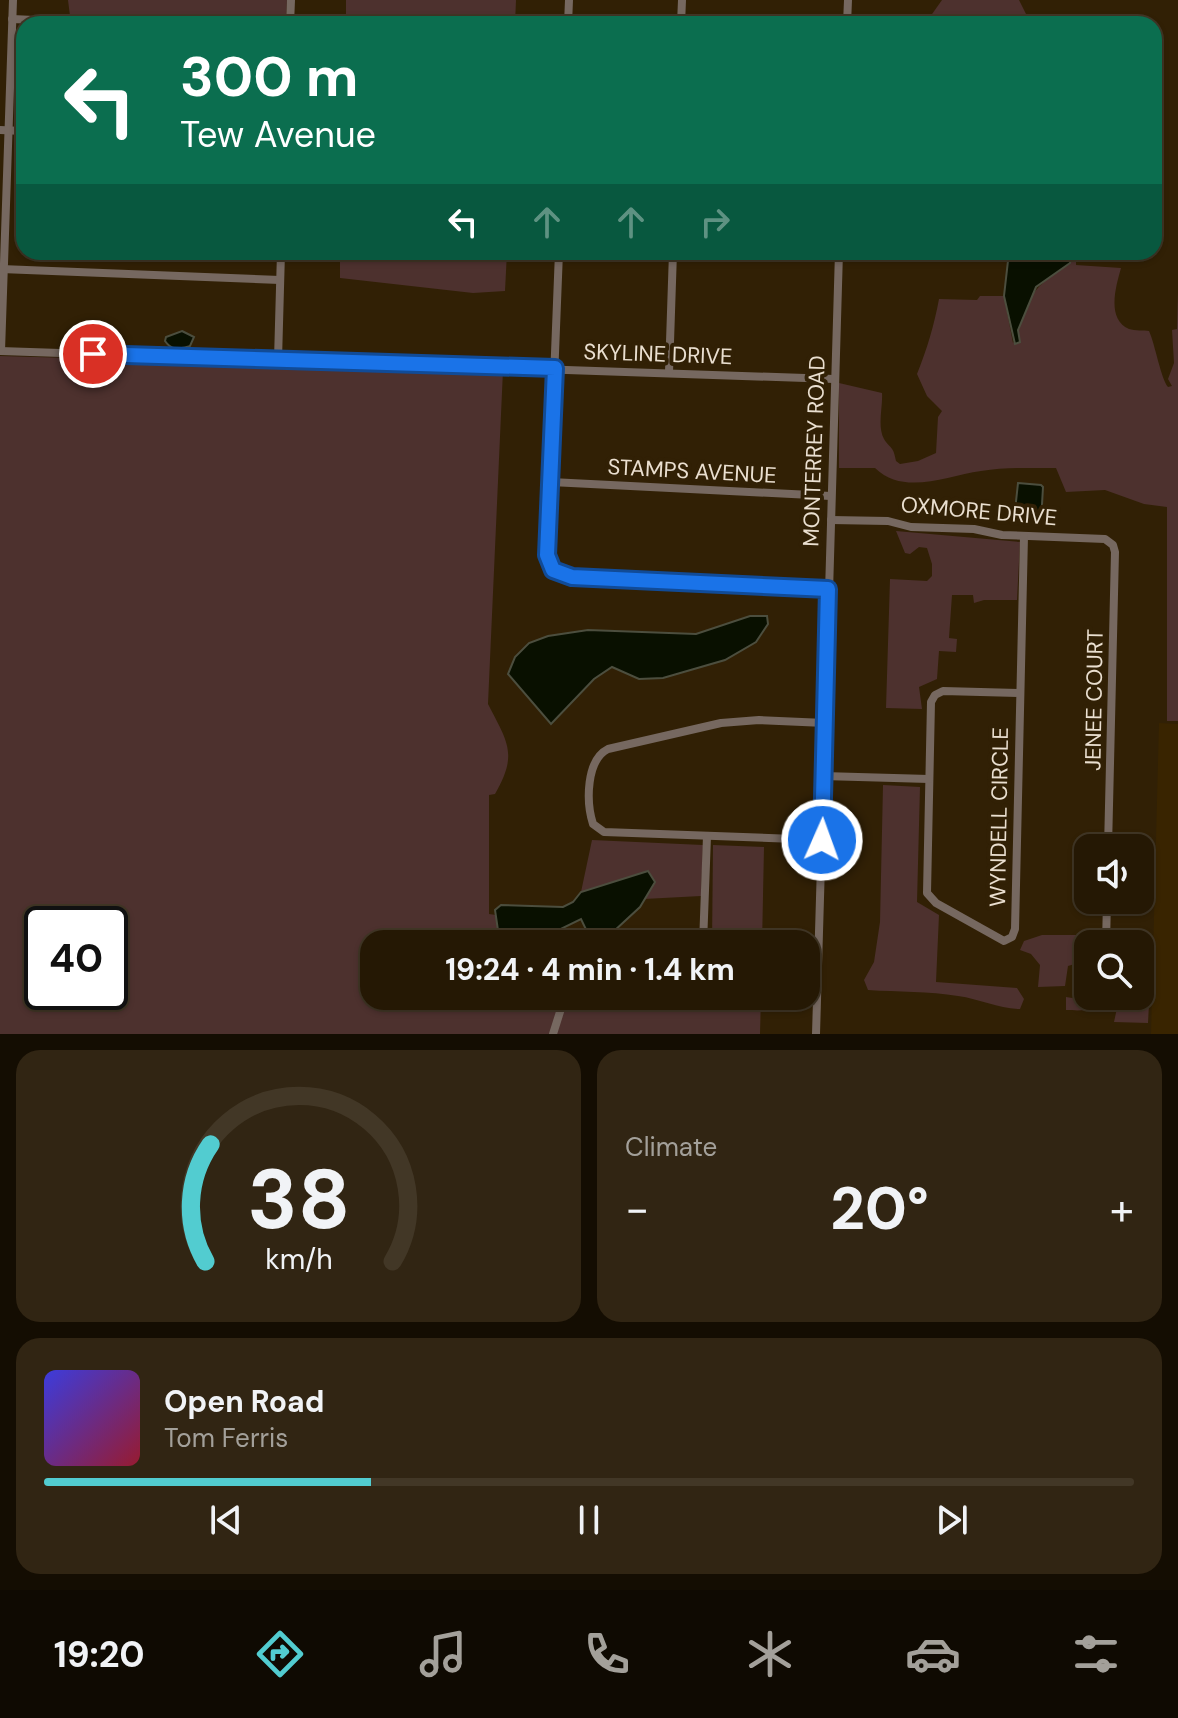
<!DOCTYPE html>
<meta charset="utf-8">
<style>
body{margin:0;font-family:"DM Sans",sans-serif;background:#312513;color:#f1f3f6;height:100vh;display:flex;flex-direction:column;font-size:30px;white-space:nowrap}
*{box-sizing:border-box;margin:0}
p{font-size:26px;color:#a3a09a}
.icon{flex:none;width:44px;height:44px;fill:none;stroke:currentColor;stroke-width:2;stroke-linecap:round;stroke-linejoin:round}
.map{position:relative;height:1034px;overflow:hidden}
.sheet{display:flex;flex-direction:column;gap:16px;padding:16px;background:#140d02;flex:1}
.sheet>*{flex:none}
.hud{position:absolute;left:16px;top:16px;width:1146px;height:244px;border-radius:24px;box-shadow:0 2px 6px #0004,0 0 0 2px #423726;background:#0b6e4f;color:#fff;overflow:hidden}
.fabs{position:absolute;left:1074px;top:834px;display:grid;gap:16px}
.fabs a{display:grid;place-items:center;width:80px;height:80px;border-radius:16px;background:#251804;box-shadow:0 2px 6px #0004,0 0 0 2px #423726;font-size:40px}
.speed{position:absolute;left:24px;top:906px;display:flex;gap:16px;font-size:40px;font-weight:700;text-align:center}
.speed>*{display:grid;place-content:center;width:104px;height:104px;border-radius:50%;background:#251804;box-shadow:0 2px 6px #0004,0 0 0 2px #423726;line-height:1}
.speed .limit{border:4px solid #111;border-radius:12px;background:#fff;color:#111}
.pin{position:absolute;display:grid;place-items:center;width:68px;height:68px;color:#fff;margin:-34px;border:4px solid #fff;border-radius:50%;box-shadow:0 2px 8px #0007}
.me{position:absolute;width:88px;margin:-44px;rotate:2deg;stroke-linejoin:round;filter:drop-shadow(0 0 6px #0008)}
.turn{display:flex;align-items:center;gap:28px;height:168px;padding:0 32px;font-size:36px}
.turn .icon{width:104px;height:104px;stroke-width:2.5}
.turn b{display:block;font-size:56px;line-height:68px}
.lanes{display:flex;align-items:center;height:76px;padding:0 32px;background:#0003;justify-content:center;gap:40px;direction:ltr}
.lanes .off{opacity:.35}
.big{font-size:60px;font-weight:700;line-height:1.1}
.sheet .card{flex:1;display:flex;flex-direction:column;justify-content:center;gap:12px;min-width:0;padding:0 28px;border-radius:24px;background:#312513}
.sheet .dial{align-items:center;gap:0}
.dial svg{height:208px;overflow:visible;fill:none;stroke:#423726;stroke-width:7;stroke-linecap:round;text-anchor:middle}
.dial text{fill:#f1f3f6;stroke:none}
.song{display:flex;align-items:center;gap:24px}
.cover{width:96px;height:96px;border-radius:12px;background:linear-gradient(135deg,hsl(240 70% 55%),hsl(350 70% 35%))}
.played{height:8px;border-radius:4px;background:linear-gradient(90deg,#52ccd0 30%,#423726 30%)}
.keys{display:flex;justify-content:space-around;direction:ltr}
.heat{display:flex;justify-content:space-between;align-items:center;font-size:44px;direction:ltr}
.sheet .tiles{flex:1;display:grid;gap:16px;grid-template-columns:1fr 1fr}
.card:last-child{grid-column:span 2}
.trip{position:absolute;left:360px;top:930px;width:460px;height:80px;border-radius:24px;background:#251804;box-shadow:0 2px 6px #0004,0 0 0 2px #423726;font-weight:700;line-height:80px;text-align:center}
.menu{display:flex;height:128px;justify-content:space-around;align-items:center;background:#0f0a02;color:#a3a09a}
.menu .icon{width:56px;height:56px}
.menu .on{color:#52ccd0}
.menu b{font-size:36px;color:#f1f3f6}
.map>svg:first-child{display:block}
.built{fill:#392400}
.green{fill:#4d312e;fill-rule:evenodd}
.water{fill:#091000;stroke:#4c4e3e;stroke-width:2}
.lines{fill:none;stroke-linecap:round;stroke-linejoin:round}
.minor{stroke:#766860;stroke-width:8}
.route-casing{stroke:#114b97;stroke-width:20}
.route{stroke:#1a73e8;stroke-width:14}
.labels{text-anchor:middle;dominant-baseline:central;stroke-width:8;stroke-linejoin:round;paint-order:stroke}
.street-label{font-size:22px;fill:#eadfd0;stroke:#312005}
</style>
<div class="map">
<svg width="1178" height="1034" viewBox="0 0 1178 1034">
<rect width="100%" height="100%" fill="#312005"/>
<polygon class="built" points="1159,723 1178,724 1178,1034 1151,1034"/>
<g class="green">
<polygon points="68,0 287,0 286,24 172,24 164,19 70,16"/>
<polygon points="346,0 516,0 515,24 346,24"/>
<polygon points="942,0 1019,0 1031,24 925,24"/>
<polygon points="340,252 507,252 505,291 473,293 340,278"/>
<polygon points="919,252 1009,252 1009,257 919,256"/>
<path d="M 1072,252 L 1076,252 L 1076,265 L 1121,268 C 1116,286 1106,319 1129,329 C 1135,331 1144,330 1149,331 C 1155,344 1161,379 1168,387 L 1172,386 L 1168,379 L 1174,363 L 1172,330 L 1177,329 L 1178,292 L 1178,721 L 1167,721 L 1167,507 L 1144,504 L 1105,490 L 1066,492 L 1056,468 C 1032,468 1006,467 981,471 C 946,476 904,496 875,468 L 839,468 L 839,383 L 882,393 C 883,407 877,426 884,439 C 891,450 893,445 896,461 L 900,464 L 918,461 L 936,453 L 938,417 L 942,411 L 927,396 L 917,374 C 927,349 934,326 939,299 L 977,300 L 980,296 L 1004,296 L 1013,343 C 1020,335 1019,324 1023,313 C 1034,286 1047,279 1070,263 Z"/>
<path d="M 0,356 L 503,370 L 488,704 C 508,743 518,754 495,794 L 489,795 L 489,914 L 496,915 L 500,944 L 374,944 L 374,996 L 490,996 L 490,1004 L 542,1003 L 546,996 L 562,996 L 550,1034 L 0,1034 ZM 42,924 L 110,924 L 110,992 L 42,992 Z"/>
<polygon points="896,531 1020,542 1017,600 984,600 974,603 973,595 952,595 949,638 957,639 956,652 939,651 937,679 919,687 922,709 886,708 890,579 927,581 932,576 932,564 927,548 919,547 910,554 905,553"/>
<path d="M 883,785 L 920,787 L 917,902 L 939,915 L 936,982 L 1017,988 L 1024,999 L 1020,1009 C 999,1009 980,999 958,996 C 929,991 898,992 868,990 L 864,980 L 874,962 L 880,922 Z"/>
<polygon points="592,840 703,845 701,896 644,899 655,882 648,872 581,892"/>
<polygon points="713,845 764,847 762,944 712,944"/>
<polygon points="1042,935 1080,935 1092,944 1088,944 1088,960 1068,966 1065,986 1038,987 1040,965 1031,954 1020,950 1024,941"/>
<path d="M 1140,977 L 1150,984 L 1148,1023 L 1114,1022 L 1119,999 L 1109,999 C 1094,1011 1085,1011 1066,1010 L 1066,997 L 1091,1001 L 1093,996 L 1140,996 Z"/>
<polygon points="568,996 761,996 760,1034 555,1034"/>
</g>
<g class="water">
<polygon points="1009,252 1072,252 1070,263 1036,287 1018,330 1020,342 1015,344 1004,296"/>
<path d="M 182,331 L 194,337 L 190,346 C 178,349 172,351 165,341 L 166,337 Z"/>
<polygon points="1018,483 1041,485 1043,487 1041,522 1039,523 1014,520"/>
<polygon points="750,616 767,616 768,624 756,642 725,660 663,678 639,679 612,667 594,679 551,724 508,674 515,657 529,643 548,636 588,630 696,634"/>
<polygon points="648,871 655,882 640,907 600,944 593,944 581,919 530,944 500,944 495,910 501,905 563,907 573,902 581,892"/>
</g>
<g class="lines">
<g class="minor">
<polyline points="12,19 122,24"/>
<polyline points="290,24 291,0"/>
<polyline points="568,24 569,0"/>
<polyline points="681,24 682,0"/>
<polyline points="847,24 848,0"/>
<polyline points="0,130 24,131"/>
<polyline points="559,252 547,555 553,570 572,577 828,589"/>
<polyline points="1,269 280,280"/>
<polyline points="0,351 834,379"/>
<polyline points="1,351 13,0"/>
<polyline points="278,360 281,252"/>
<polyline points="669,372 673,252"/>
<polyline points="551,482 831,496"/>
<polyline points="831,520 888,521 911,527 974,529 1002,535 1105,539 1113,545 1115,552 1108,848"/>
<polyline points="1020,693 943,691 935,695 931,702 927,893 936,903 1004,941 1012,937 1015,929 1024,536"/>
<polyline points="823,776 929,779"/>
<path d="M 822,840 L 604,832 L 593,824 C 586,802 586,760 608,749 L 721,723 L 759,720 L 825,723"/>
<polyline points="703,944 707,836"/>
<polyline points="1106,944 1107,900"/>
<polyline points="553,1034 565,996"/>
<polyline points="816,1034 839,252"/>
</g>
</g>
<g class="lines">
<defs>
<polyline id="route" points="93,354 555,368 547,555 553,570 572,577 828,589 822,840"/>
</defs>
<use href="#route" class="route-casing"/>
<use href="#route" class="route"/>
</g>
<g class="labels">
<g class="street-label">
<text transform="translate(658 354) rotate(2)">SKYLINE DRIVE</text>
<text transform="translate(814 451) rotate(-88)">MONTERREY ROAD</text>
<text transform="translate(692 471) rotate(3)">STAMPS AVENUE</text>
<text transform="translate(979 511) rotate(5)">OXMORE DRIVE</text>
<text transform="translate(1094 700) rotate(-89)">JENEE COURT</text>
<text transform="translate(999 817) rotate(-89)">WYNDELL CIRCLE</text>
</g>
</g>
</svg>
<div class="fabs">
<a><svg class="icon" aria-label="sound" viewBox="0 0 24 24"><path d="M4 9h4l5-4v14l-5-4H4zM17 9q2 3 0 6"/></svg></a>
<a><svg class="icon" aria-label="search" viewBox="0 0 24 24"><circle cx="10" cy="10" r="6"/><path d="M15 15l6 6"/></svg></a>
</div>
<div class="speed"><div class="limit">40</div></div>
<div class="pin" style="left:93px;top:354px;background:#d93025"><svg class="icon" aria-label="arrive" viewBox="0 0 24 24"><path d="M6 21V4h12l-3 4 3 4H6"/></svg></div>
<svg class="me" style="left:822px;top:840px" viewBox="-20 -20 40 40"><circle r="17" fill="#1a73e8" stroke="#fff" stroke-width="3"/><path d="M0-11L8 9 0 5-8 9z" fill="#fff"/></svg>
<div class="trip">19:24 · 4 min · 1.4 km</div>
<div class="hud">
<div class="turn"><svg class="icon" aria-label="left" viewBox="0 0 24 24"><path d="M17 20v-9H6M10 6l-5 5 5 5"/></svg><div><b>300 m</b>Tew Avenue</div></div>
<div class="lanes"><svg class="icon" aria-label="left" viewBox="0 0 24 24"><path d="M17 20v-9H6M10 6l-5 5 5 5"/></svg><svg class="icon off" aria-label="ahead" viewBox="0 0 24 24"><path d="M12 20V5M6 11l6-6 6 6"/></svg><svg class="icon off" aria-label="ahead" viewBox="0 0 24 24"><path d="M12 20V5M6 11l6-6 6 6"/></svg><svg class="icon off" aria-label="right" viewBox="0 0 24 24"><path d="M7 20v-9h11M14 6l5 5-5 5"/></svg></div>
</div>
</div>
<section class="sheet">
<div class="tiles">
<div class="card dial"><svg viewBox="0 0 100 80">
<path d="M14 69A42 42 0 1 1 86 69"/>
<path d="M14 69A42 42 0 0 1 16 24" stroke="#52ccd0"/>
<text x="50" y="56" font-size="32" font-weight="700">38</text>
<text x="50" y="72" font-size="11">km/h</text>
</svg></div>
<div class="card"><p>Climate</p>
<div class="heat"><a>−</a><b class="big">20°</b><a>+</a></div>
</div>
<div class="card">
<div class="song"><i class="cover"></i><div><b>Open Road</b><p>Tom Ferris</p></div></div>
<div class="played"></div>
<div class="keys"><svg class="icon" aria-label="previous" viewBox="0 0 24 24"><path d="M18 5L8 12l10 7zM5 5v14"/></svg><svg class="icon" aria-label="pause" viewBox="0 0 24 24"><path d="M8 5v14M16 5v14"/></svg><svg class="icon" aria-label="next" viewBox="0 0 24 24"><path d="M6 5l10 7-10 7zM19 5v14"/></svg></div>
</div>
</div>
</section>
<nav class="menu">
<b>19:20</b>
<svg class="icon on" aria-label="directions" viewBox="0 0 24 24"><path d="M12 3l9 9-9 9-9-9zM9 14v-3h6M13 9l2 2-2 2"/></svg>
<svg class="icon" aria-label="music" viewBox="0 0 24 24"><path d="M9 18V5l10-2v13"/><circle cx="6" cy="18" r="3"/><circle cx="16" cy="16" r="3"/></svg>
<svg class="icon" aria-label="phone" viewBox="0 0 24 24"><path d="M5 4h4l2 5-3 2q2 4 5 5l2-3 5 2v4C11 20 4 13 5 4z"/></svg>
<svg class="icon" aria-label="climate" viewBox="0 0 24 24"><path d="M12 3v18M4 7l16 10M4 17L20 7"/></svg>
<svg class="icon" aria-label="car" viewBox="0 0 24 24"><path d="M5 17H2v-5l4-1 3-4h7l3 4 3 1v5h-3M9 17h6M6 11h13"/><circle cx="7" cy="17" r="2"/><circle cx="17" cy="17" r="2"/></svg>
<svg class="icon" aria-label="filters" viewBox="0 0 24 24"><path d="M4 7h16M4 17h16"/><circle cx="9" cy="7" r="2"/><circle cx="15" cy="17" r="2"/></svg>
</nav>
